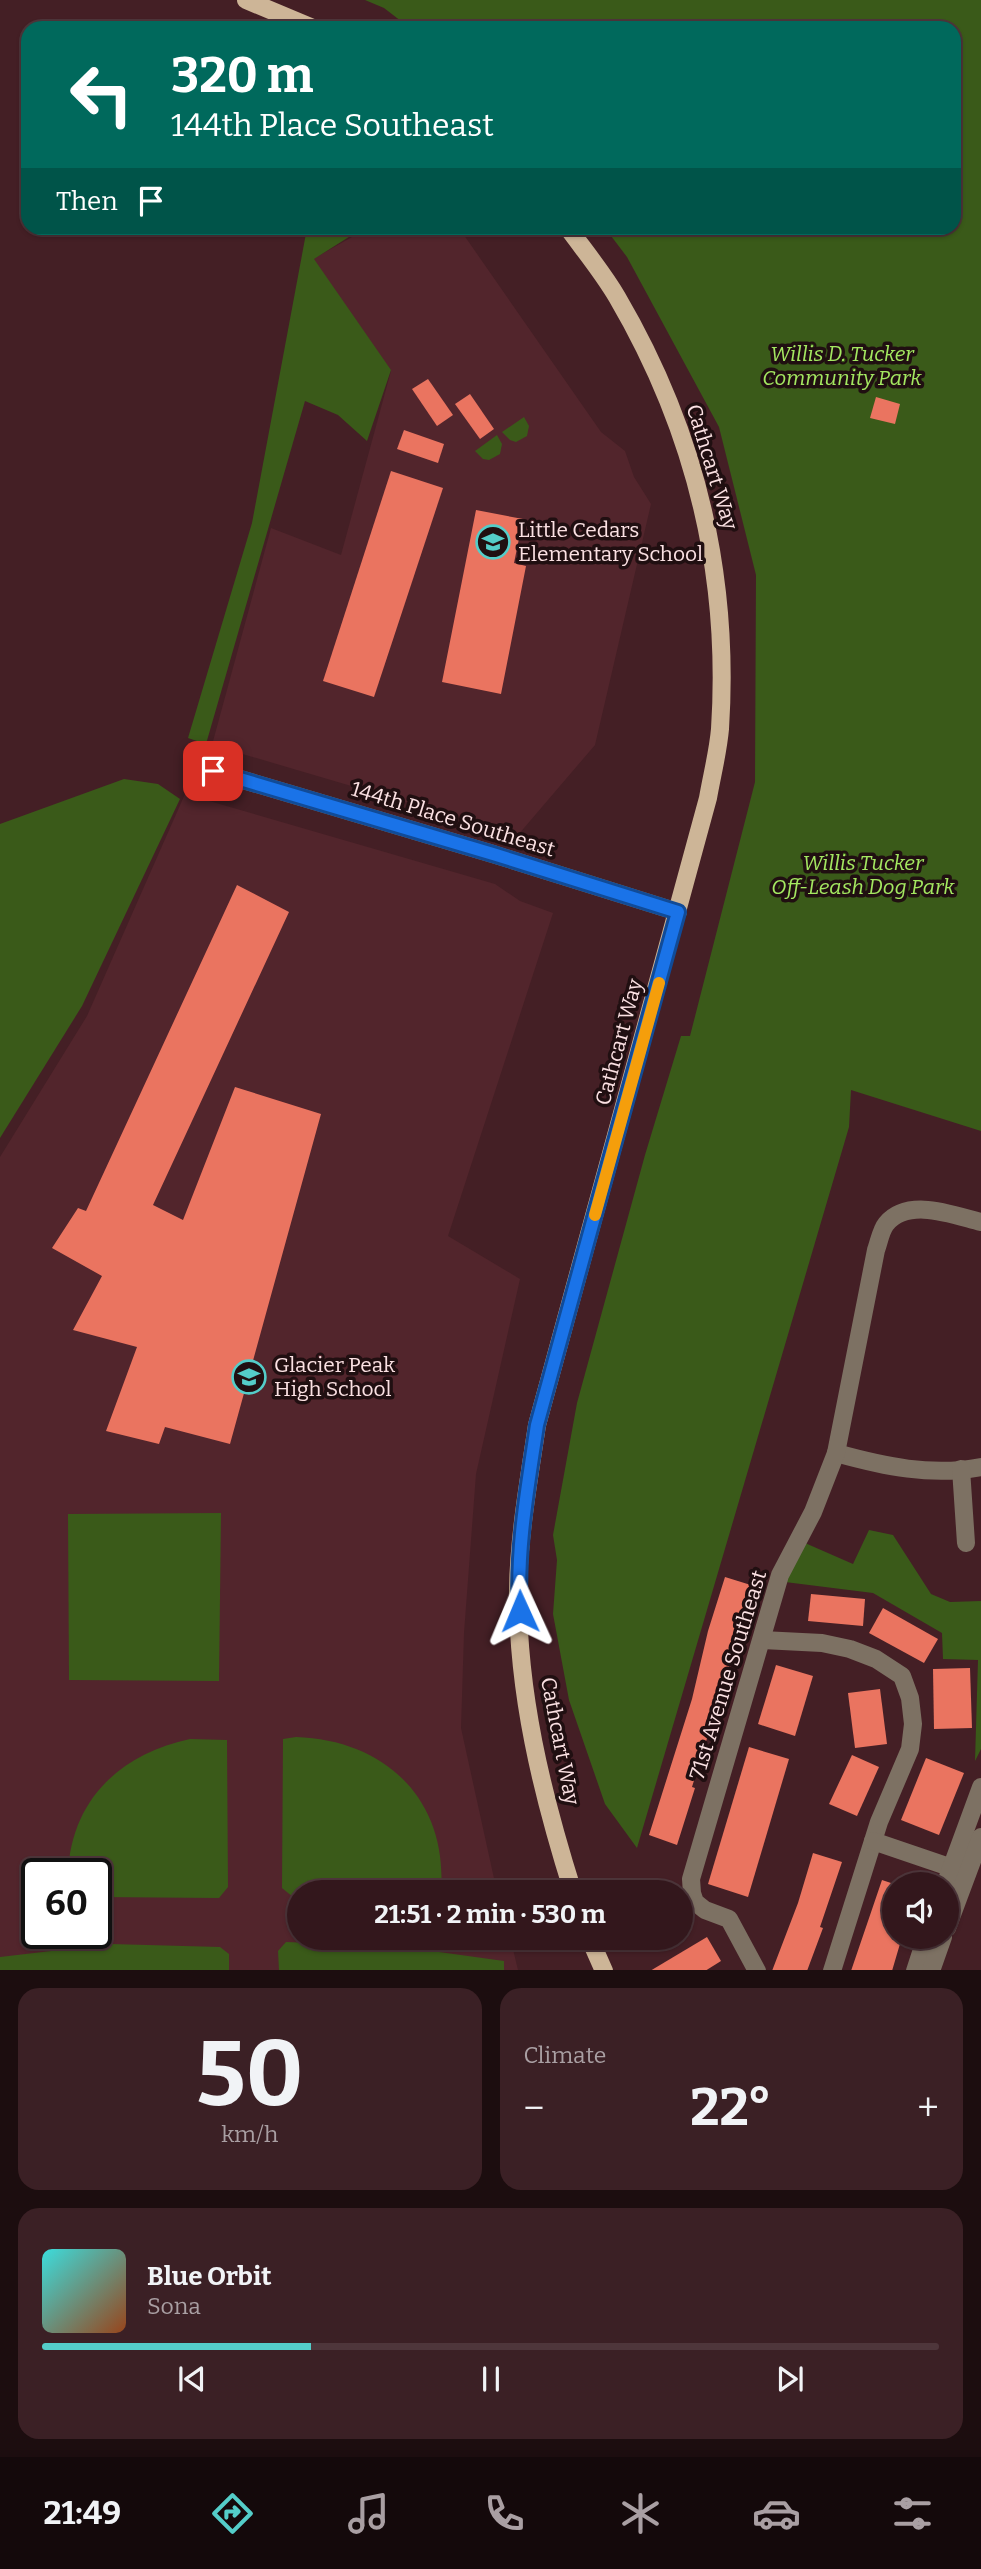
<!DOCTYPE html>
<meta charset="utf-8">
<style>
body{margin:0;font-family:Bitter,serif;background:#3b2025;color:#f1f3f6;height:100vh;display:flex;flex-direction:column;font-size:26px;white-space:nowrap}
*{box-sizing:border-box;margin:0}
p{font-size:23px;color:#a99fa3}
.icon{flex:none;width:38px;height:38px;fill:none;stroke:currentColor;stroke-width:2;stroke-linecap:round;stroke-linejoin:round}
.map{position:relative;height:1970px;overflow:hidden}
.drawer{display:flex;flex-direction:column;gap:18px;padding:18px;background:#1c0d0f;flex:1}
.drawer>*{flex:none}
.top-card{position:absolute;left:21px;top:21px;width:940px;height:214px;border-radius:21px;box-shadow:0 2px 5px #0004,0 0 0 2px #4e363b;background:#00695c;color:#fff;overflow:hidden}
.tools{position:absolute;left:882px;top:1872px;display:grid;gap:14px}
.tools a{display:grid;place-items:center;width:77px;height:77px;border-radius:50%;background:#33171c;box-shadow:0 2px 5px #0004,0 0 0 2px #4e363b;font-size:35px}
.speed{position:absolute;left:21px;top:1858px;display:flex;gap:14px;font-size:35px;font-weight:700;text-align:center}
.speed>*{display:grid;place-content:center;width:91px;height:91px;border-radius:50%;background:#33171c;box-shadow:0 2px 5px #0004,0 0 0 2px #4e363b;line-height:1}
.speed .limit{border:4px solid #111;border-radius:10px;background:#fff;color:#111}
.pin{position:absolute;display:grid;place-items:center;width:60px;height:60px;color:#fff;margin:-30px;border-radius:14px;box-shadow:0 4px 10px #0006}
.me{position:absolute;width:77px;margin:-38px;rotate:359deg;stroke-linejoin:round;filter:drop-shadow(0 0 5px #0008)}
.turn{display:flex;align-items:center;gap:24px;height:147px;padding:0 35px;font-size:32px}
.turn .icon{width:91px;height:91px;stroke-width:2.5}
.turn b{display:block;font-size:49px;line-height:60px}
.then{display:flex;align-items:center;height:66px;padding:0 35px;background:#0003;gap:14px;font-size:26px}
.big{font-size:52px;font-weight:700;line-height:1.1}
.drawer .widget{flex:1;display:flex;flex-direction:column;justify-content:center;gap:10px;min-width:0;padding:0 24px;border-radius:21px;background:#3b2025}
.drawer .dial{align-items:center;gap:0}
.dial b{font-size:91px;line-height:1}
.song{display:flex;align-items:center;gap:21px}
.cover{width:84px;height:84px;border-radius:10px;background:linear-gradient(135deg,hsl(180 70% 55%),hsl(20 70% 35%))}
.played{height:7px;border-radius:4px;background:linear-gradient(90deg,#54cdc9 30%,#4e363b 30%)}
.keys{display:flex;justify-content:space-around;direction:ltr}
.heat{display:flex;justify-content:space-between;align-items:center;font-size:38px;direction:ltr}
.drawer .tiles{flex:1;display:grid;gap:18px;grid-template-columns:1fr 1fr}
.widget:last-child{grid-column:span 2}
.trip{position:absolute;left:287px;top:1880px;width:406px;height:70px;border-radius:35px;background:#33171c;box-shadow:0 2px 5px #0004,0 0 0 2px #4e363b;font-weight:700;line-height:70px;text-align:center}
.dock{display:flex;height:112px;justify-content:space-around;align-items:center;background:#14090b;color:#a99fa3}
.dock .icon{width:49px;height:49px}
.dock .selected{color:#54cdc9}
.dock b{font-size:32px;color:#f1f3f6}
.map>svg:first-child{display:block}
.built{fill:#52252c;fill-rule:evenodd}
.green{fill:#3a5a19}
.building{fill:#ea7460}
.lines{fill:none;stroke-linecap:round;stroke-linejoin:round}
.minor{stroke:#7d7163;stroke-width:18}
.major{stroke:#cdb597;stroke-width:18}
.route-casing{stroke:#114b97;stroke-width:18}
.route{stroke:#1a73e8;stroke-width:12}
.slow{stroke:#f59e0b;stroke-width:12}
.labels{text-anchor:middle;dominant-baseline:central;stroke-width:7;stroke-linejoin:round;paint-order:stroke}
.park-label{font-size:21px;font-style:italic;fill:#a4e861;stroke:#200f11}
.street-label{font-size:21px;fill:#fbe1e3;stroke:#200f11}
.poi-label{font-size:21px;fill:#fbe1e3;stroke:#200f11;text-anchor:start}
</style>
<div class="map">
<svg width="981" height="1971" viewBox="0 0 981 1971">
<rect width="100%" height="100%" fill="#441f25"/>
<g class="built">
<polygon points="368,228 459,228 601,432 625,451 634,477 651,504 595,745 518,835 212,745 271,528 341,555 391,371 313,259"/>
<path d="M 185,794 L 495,884 L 520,901 L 553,913 L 448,1236 L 520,1279 L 476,1474 L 464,1633 L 461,1728 L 497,1892 L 299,1892 L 299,1937 L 510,1937 L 518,1970 L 0,1970 L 0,1157 L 87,1016 ZM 37,1874 L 96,1874 L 96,1934 L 37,1934 Z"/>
</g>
<g class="green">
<polygon points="365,0 981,0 981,1131 851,1090 849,1127 637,1848 605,1804 569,1700 553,1614 557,1560 553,1535 577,1403 645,1155 681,1036 690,1036 755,782 756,575 719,427 627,257 605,228 954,228 954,28 410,28 384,8"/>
<polygon points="307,228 363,228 314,259 391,370 367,441 338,415 305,401 206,744 188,738 252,523"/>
<polygon points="524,417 529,426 527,436 516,442 510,440 502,432"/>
<polygon points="497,435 502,444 500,454 489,460 483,459 475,451"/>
<polygon points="124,779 158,784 180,799 82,1006 0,1138 0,824"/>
<polygon points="221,1513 219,1681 69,1680 68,1514"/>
<polygon points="869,1530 893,1535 931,1594 950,1602 981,1601 981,1749 975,1761 978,1660 943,1659 942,1633 873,1593 785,1582 805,1543 853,1564"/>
<path d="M 296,1737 C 386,1740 448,1800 441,1892 L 299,1892 L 299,1897 L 293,1897 L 282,1888 L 283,1739 Z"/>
<path d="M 190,1739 L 227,1740 L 228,1887 L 219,1898 L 96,1897 L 96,1874 L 68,1874 C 71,1800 120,1754 190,1739 Z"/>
<polygon points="286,1942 396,1946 504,1961 504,1970 279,1970 278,1951"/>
<polygon points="111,1944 220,1947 229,1954 229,1970 0,1970 0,1957"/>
</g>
<g class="building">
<polygon points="428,379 453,415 437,426 412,389"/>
<polygon points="470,394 494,429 480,439 455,404"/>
<polygon points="876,397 900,404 895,424 870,418"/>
<polygon points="404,430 444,444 438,463 397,449"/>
<polygon points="391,471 443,488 374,697 323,681"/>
<polygon points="476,510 523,519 514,563 526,566 501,694 442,682"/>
<polygon points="237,885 289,912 153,1205 183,1220 235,1087 321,1114 230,1444 165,1427 159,1444 106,1431 137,1347 73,1330 102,1276 52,1248 78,1208 86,1211"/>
<polygon points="725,1577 754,1586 692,1787 695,1788 677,1845 649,1835 692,1699 708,1631"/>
<polygon points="811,1594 865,1599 863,1626 808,1621"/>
<polygon points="883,1608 938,1639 924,1663 869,1633"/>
<polygon points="776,1665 813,1676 795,1736 758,1724"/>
<polygon points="970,1668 972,1728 934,1729 933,1669"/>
<polygon points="880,1689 887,1744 855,1748 848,1693"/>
<polygon points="749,1747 789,1759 748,1897 708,1884"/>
<polygon points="852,1755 879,1767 857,1816 829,1804"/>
<polygon points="926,1758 964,1773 939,1835 901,1820"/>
<polygon points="813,1853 842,1862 820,1927 823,1928 807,1971 772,1971 798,1903"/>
<polygon points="882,1880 894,1884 894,1937 902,1937 892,1971 851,1971"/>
<polygon points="707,1937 721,1961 705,1971 650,1971"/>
</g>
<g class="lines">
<g class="minor">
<polyline points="213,771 493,854 678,912"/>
<path d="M 836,1453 C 883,1466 932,1477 981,1467"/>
<polyline points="961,1469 966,1543"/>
<polyline points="762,1640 822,1643 850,1649 876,1659 902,1676 910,1698 913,1724 910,1749 879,1822 832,1971"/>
<polyline points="873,1841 967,1873"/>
<polyline points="945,1885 981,1787"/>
<polyline points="947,1928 981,1837"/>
<path d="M 757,1971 L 729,1919 L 705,1910 L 695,1902 L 692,1893 L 691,1879 L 780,1575 L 813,1512 L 836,1453 L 876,1250 C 879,1242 881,1230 886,1224 C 908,1197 953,1215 981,1222"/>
<polyline points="915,1971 926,1937"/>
<polyline points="931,1971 943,1937"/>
</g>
<g class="major">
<polyline points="246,0 313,28"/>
<path d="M 568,228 C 584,250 603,273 617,297 C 695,430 730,575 720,729 C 718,752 712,775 708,798 L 537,1425 C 529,1479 519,1534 518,1589 C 517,1692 542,1794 573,1892"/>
<polyline points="589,1937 604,1971"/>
</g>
</g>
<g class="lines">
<defs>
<path id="route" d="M 213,771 L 493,854 L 678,912 L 537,1425 C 528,1486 516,1549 520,1611"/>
</defs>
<use href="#route" class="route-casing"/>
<use href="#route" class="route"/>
<polyline class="slow" points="595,1215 659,983"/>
</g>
<defs>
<symbol id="school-ring" viewBox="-11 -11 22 22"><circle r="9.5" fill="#200f11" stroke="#54cdc9" stroke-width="1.5"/><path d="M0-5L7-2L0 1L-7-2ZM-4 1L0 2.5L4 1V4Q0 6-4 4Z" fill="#54cdc9"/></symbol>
</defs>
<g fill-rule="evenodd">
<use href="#school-ring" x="474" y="523" width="38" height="38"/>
<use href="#school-ring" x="230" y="1358" width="38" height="38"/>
</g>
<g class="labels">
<g class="park-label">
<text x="842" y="354">Willis D. Tucker<tspan x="842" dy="24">Community Park</tspan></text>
<text x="863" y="863">Willis Tucker<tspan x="863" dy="24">Off-Leash Dog Park</tspan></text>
</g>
<g class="street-label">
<text transform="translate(712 467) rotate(73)">Cathcart Way</text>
<text transform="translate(453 819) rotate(17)">144th Place Southeast</text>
<text transform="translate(619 1042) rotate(-75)">Cathcart Way</text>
<text transform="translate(728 1675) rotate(-73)">71st Avenue Southeast</text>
<text transform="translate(560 1741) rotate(79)">Cathcart Way</text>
</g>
<g class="poi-label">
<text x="518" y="530">Little Cedars<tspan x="518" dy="24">Elementary School</tspan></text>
<text x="274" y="1365">Glacier Peak<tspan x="274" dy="24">High School</tspan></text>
</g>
</g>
</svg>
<div class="tools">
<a><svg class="icon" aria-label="sound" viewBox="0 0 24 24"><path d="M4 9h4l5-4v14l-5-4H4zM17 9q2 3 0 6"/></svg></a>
</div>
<div class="speed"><div class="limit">60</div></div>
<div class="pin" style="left:213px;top:771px;background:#d93025"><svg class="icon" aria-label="arrive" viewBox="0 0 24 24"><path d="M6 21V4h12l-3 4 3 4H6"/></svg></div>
<svg class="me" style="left:520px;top:1611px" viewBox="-20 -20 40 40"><path d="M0-17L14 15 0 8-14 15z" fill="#1a73e8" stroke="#fff" stroke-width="4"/></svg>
<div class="trip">21:51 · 2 min · 530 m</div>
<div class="top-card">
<div class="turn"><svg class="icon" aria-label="left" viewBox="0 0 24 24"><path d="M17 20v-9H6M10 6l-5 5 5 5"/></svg><div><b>320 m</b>144th Place Southeast</div></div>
<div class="then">Then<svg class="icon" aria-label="arrive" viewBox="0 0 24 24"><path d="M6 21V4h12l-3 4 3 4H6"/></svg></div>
</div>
</div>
<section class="drawer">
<div class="tiles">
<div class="widget dial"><b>50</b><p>km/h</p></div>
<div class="widget"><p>Climate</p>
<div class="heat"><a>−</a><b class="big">22°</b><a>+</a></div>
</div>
<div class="widget">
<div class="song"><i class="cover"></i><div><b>Blue Orbit</b><p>Sona</p></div></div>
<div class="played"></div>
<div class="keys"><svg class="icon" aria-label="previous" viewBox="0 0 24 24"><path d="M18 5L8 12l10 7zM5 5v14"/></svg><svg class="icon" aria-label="pause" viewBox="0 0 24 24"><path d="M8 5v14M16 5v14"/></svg><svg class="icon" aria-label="next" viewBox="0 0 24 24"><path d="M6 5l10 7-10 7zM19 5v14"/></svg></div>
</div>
</div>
</section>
<nav class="dock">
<b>21:49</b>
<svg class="icon selected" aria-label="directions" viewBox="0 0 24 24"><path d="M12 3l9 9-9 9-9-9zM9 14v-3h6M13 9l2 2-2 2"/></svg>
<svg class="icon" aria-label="music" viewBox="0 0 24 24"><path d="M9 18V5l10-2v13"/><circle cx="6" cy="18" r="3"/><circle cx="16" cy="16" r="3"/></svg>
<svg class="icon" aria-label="phone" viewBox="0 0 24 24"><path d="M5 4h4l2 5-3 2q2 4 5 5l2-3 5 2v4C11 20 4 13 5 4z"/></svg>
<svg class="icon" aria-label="climate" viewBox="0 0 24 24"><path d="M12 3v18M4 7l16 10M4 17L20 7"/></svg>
<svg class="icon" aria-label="car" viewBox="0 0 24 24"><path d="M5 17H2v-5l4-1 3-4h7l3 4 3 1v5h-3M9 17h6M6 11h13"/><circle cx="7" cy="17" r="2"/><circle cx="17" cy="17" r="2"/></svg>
<svg class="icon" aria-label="filters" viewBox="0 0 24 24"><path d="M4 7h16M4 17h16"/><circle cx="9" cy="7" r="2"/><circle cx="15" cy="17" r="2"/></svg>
</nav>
